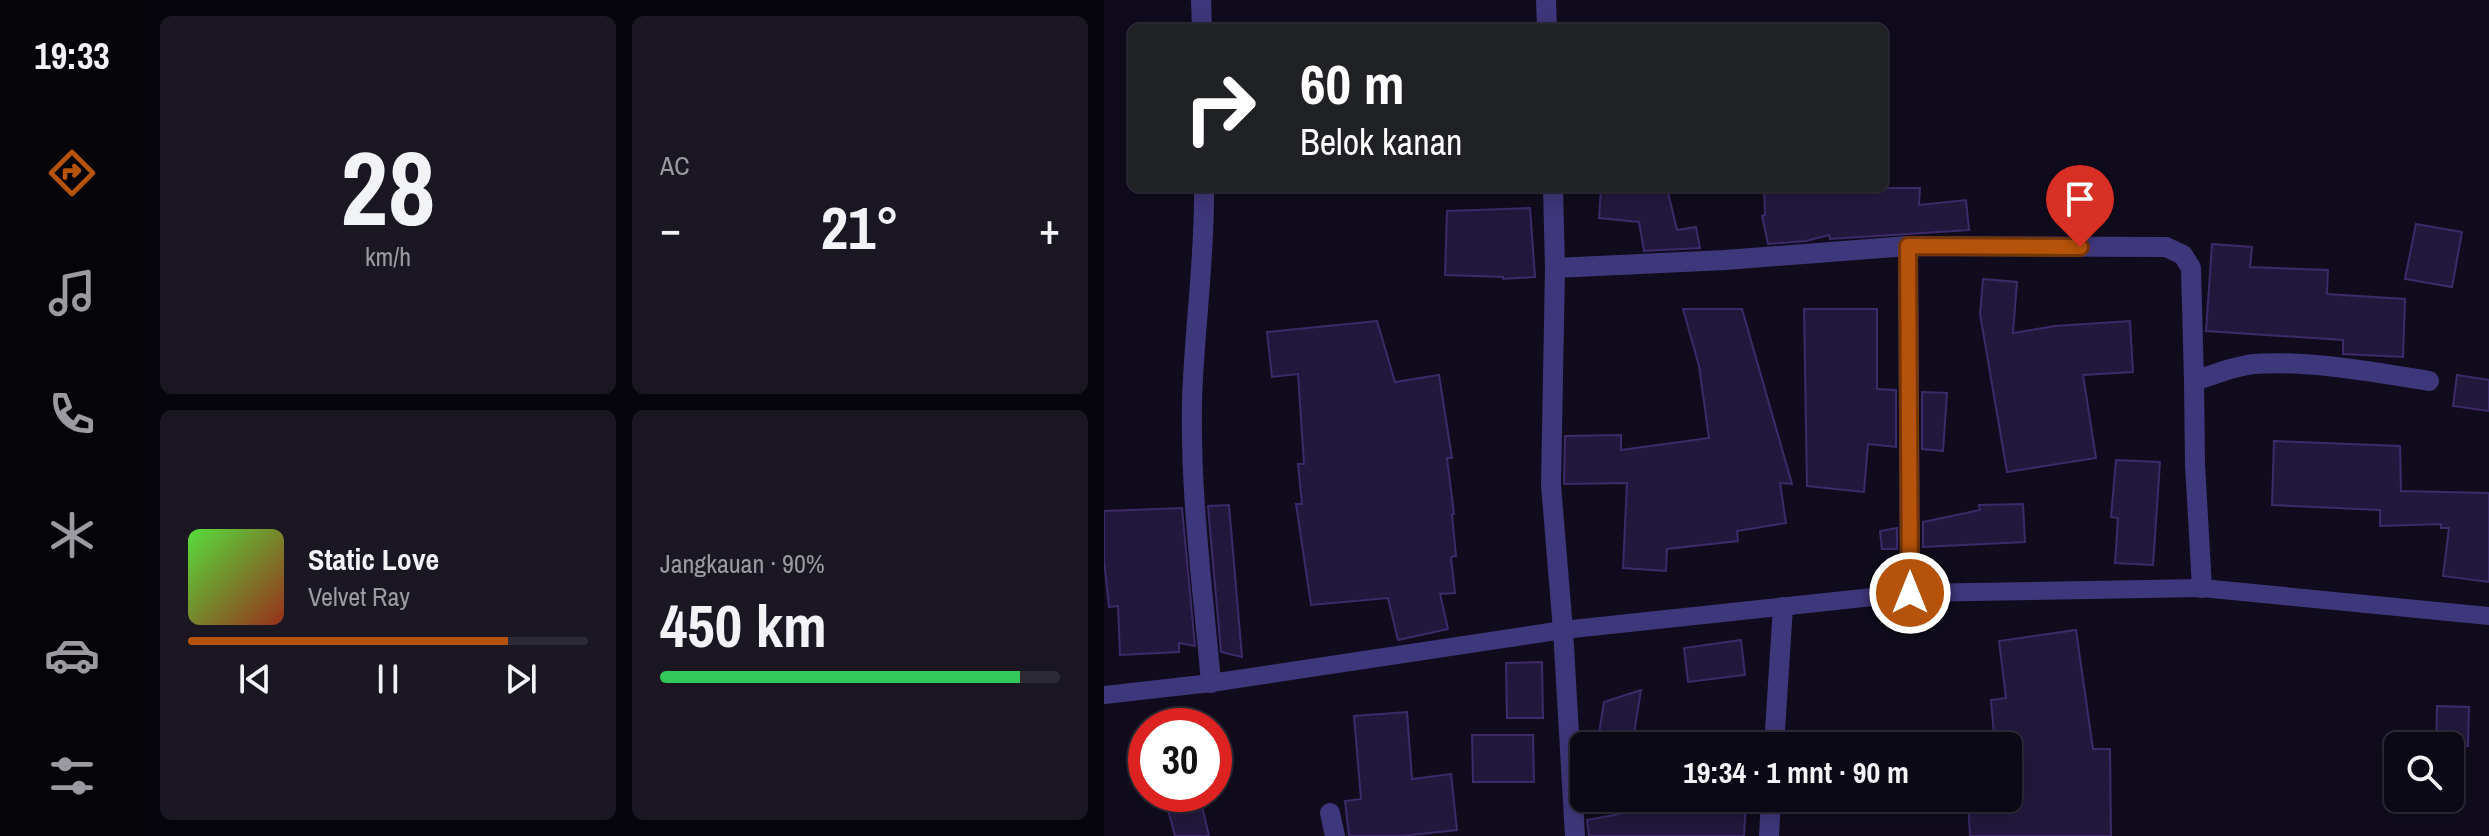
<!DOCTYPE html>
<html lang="id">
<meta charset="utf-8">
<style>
body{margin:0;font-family:"Archivo Narrow",sans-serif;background:#1a1723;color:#f1f3f6;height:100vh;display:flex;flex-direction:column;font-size:30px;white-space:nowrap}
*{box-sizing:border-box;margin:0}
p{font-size:26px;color:#9a9aa1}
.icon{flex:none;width:44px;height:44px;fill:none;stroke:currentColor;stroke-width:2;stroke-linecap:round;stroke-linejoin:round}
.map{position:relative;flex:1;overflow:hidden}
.panel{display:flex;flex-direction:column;gap:16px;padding:16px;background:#07050c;width:960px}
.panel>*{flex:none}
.top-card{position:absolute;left:24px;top:24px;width:760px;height:168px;border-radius:12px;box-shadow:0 4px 20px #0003,0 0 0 2px #2c2a35;background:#202124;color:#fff;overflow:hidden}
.fabs{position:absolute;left:1280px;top:732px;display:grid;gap:16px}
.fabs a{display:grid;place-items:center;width:80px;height:80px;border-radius:12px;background:#0c0916;box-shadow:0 4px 20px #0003,0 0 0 2px #2c2a35;font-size:40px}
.speed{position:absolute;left:24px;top:708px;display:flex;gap:16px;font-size:40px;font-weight:700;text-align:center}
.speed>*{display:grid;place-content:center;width:104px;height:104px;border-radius:50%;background:#0c0916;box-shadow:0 4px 20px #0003,0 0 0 2px #2c2a35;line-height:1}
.speed .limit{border:12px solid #d22;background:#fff;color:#111}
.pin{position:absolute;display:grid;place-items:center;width:68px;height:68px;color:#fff;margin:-82px -34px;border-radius:50% 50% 50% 0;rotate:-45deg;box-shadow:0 0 8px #0007}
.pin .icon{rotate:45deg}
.me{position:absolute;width:88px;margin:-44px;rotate:0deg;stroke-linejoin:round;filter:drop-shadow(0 0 6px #0008)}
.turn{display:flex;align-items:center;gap:28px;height:168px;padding:0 40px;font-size:36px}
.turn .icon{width:104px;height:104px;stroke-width:2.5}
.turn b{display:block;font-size:56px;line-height:68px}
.big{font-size:60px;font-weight:700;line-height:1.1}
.panel .widget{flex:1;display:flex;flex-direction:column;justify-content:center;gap:12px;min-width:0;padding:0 28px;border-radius:12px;background:#1a1723}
.panel .dial{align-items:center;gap:0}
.dial b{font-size:104px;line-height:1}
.song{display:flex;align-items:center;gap:24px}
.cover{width:96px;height:96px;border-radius:12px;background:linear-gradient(135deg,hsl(110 70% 55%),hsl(10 70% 35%))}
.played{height:8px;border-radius:4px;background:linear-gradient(90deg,#b45309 80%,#2c2a35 80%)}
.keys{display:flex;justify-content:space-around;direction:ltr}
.heat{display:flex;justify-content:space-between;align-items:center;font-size:44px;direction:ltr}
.charge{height:12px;border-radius:6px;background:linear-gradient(90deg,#34c759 90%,#2c2a35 0)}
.panel .tiles{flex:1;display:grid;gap:16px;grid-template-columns:repeat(2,1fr)}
.trip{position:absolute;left:466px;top:732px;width:452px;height:80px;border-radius:12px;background:#0c0916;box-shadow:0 4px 20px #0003,0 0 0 2px #2c2a35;font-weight:700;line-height:80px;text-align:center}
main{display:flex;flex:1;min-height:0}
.tab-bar{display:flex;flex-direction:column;width:144px;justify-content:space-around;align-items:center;background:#050409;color:#9a9aa1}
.tab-bar .icon{width:56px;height:56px}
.tab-bar .current{color:#b45309}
.tab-bar b{font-size:36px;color:#f1f3f6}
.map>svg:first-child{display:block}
.building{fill:#22183d;stroke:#3c2a69;stroke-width:2}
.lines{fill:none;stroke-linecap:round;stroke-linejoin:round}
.service{stroke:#3f377b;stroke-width:18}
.minor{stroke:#3f377b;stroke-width:20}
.route-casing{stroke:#753606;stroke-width:20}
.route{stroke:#b45309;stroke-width:14}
</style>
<main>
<nav class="tab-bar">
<b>19:33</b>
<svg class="icon current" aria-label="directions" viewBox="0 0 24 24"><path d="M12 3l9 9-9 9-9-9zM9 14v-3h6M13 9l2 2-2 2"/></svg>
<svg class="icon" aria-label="music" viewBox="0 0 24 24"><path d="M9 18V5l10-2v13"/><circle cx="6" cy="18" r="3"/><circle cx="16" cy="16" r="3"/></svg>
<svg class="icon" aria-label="phone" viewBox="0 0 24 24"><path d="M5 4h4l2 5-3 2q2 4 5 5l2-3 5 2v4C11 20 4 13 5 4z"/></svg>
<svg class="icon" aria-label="climate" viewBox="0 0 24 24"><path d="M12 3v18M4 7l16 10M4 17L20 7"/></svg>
<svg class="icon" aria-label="car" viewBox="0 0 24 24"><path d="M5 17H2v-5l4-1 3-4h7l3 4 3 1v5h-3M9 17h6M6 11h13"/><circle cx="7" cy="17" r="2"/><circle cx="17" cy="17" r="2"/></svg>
<svg class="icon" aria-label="filters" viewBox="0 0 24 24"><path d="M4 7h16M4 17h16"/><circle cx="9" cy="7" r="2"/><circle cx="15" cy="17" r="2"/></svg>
</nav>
<section class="panel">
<div class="tiles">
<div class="widget dial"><b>28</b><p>km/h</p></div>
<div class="widget"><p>AC</p>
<div class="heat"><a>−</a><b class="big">21°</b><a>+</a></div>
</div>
<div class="widget">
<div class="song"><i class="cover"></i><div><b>Static Love</b><p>Velvet Ray</p></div></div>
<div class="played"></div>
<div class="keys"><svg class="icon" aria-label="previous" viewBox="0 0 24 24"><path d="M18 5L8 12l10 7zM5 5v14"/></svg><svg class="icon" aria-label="pause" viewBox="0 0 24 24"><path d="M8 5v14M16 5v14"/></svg><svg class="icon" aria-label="next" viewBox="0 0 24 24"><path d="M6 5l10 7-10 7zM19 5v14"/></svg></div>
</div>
<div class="widget"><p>Jangkauan · 90%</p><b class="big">450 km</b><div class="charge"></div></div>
</div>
</section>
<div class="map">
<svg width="1385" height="836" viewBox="0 0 1385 836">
<rect width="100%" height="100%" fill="#100c1d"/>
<g class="building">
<polygon points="497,188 563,188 573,230 592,227 596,248 540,251 535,222 495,218"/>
<polygon points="660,188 816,188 815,205 862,200 865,230 726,239 725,235 702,241 664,244 658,216 661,215"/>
<polygon points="426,208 431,277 399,279 399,277 341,275 343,211"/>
<polygon points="1312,224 1358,232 1348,287 1301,279"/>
<polygon points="1108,244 1148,247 1146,267 1224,270 1223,294 1301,299 1299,357 1239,354 1239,340 1102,331"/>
<polygon points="879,279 913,282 909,333 951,326 1026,321 1029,372 979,375 992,458 903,472 876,314"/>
<polygon points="579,309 638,309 688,484 676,483 682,523 633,531 634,541 563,549 562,571 519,568 523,483 460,484 461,436 517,435 517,450 605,438 595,366"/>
<polygon points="700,309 773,309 773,389 792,390 792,447 764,444 760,492 703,486"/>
<polygon points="273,321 291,382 335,375 348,458 343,458 350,514 348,514 352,556 347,557 351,593 336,594 344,629 294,640 284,598 207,605 192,504 198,504 194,464 200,464 194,374 168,377 163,332"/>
<polygon points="1353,375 1385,380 1385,411 1349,406"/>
<polygon points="818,392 843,393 839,451 818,449"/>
<polygon points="1170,441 1296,446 1297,491 1385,493 1385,582 1339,576 1345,528 1337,528 1337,524 1276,526 1276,510 1168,505"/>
<polygon points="1012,460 1056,462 1049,565 1011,563 1014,518 1007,517"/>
<polygon points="919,504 921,542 819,547 819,522 876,510 875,505"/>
<polygon points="125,505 138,657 117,652 107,541 104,506"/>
<polygon points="78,508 91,646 75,643 75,652 16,655 14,606 5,607 0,560 0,511"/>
<polygon points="793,528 793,549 778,549 776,531"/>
<polygon points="972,630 989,749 1006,749 1007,836 866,836 864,798 904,798 904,746 891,746 887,700 902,698 895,641"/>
<polygon points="637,640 641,675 584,682 580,648"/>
<polygon points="438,662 439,718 403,718 402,663"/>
<polygon points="537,690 528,746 493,746 500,702"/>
<polygon points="1333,706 1365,707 1364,746 1332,746"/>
<polygon points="303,712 308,779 347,774 353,830 298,836 245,836 241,801 257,799 250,716"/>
<polygon points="368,735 429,735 430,782 369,782"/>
<polygon points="60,794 95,794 105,836 71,836"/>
<polygon points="553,798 642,798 640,836 485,836 483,820 553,807"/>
</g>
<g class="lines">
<polyline class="service" points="0,695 107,683 459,630 806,593 1098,588 1385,616"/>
<g class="minor">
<polyline points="97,0 98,28"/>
<polyline points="442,0 443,28"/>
<path d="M 100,188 C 101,260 90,330 88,402 C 86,495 99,590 107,683"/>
<polyline points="449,188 451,268 447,485 459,630 471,836"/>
<polyline points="804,246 806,593"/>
<path d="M 451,268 L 621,260 L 804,246 L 1062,247 L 1079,255 L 1087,268 L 1090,381 C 1109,375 1130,366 1150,364 C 1205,360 1271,372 1325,381"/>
<polyline points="1090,381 1091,464 1098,588"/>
<polyline points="670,746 679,607"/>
<polyline points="226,813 231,836"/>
<polyline points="665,836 667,798"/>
</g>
</g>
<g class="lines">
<defs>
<polyline id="route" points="806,593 804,246 976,247"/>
</defs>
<use href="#route" class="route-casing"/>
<use href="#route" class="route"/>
</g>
</svg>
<div class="fabs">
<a><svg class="icon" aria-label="search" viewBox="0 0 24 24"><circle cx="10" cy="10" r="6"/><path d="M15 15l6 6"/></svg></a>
</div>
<div class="speed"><div class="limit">30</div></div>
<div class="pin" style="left:976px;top:247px;background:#d93025"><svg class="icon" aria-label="arrive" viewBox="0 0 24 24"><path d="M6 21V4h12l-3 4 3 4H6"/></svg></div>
<svg class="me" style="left:806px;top:593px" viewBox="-20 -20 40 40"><circle r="17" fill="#b45309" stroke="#fff" stroke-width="3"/><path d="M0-11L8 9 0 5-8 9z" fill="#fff"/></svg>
<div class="trip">19:34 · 1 mnt · 90 m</div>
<div class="top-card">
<div class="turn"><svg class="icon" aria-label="right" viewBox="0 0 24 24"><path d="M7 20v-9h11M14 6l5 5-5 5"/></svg><div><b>60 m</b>Belok kanan</div></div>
</div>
</div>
</main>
